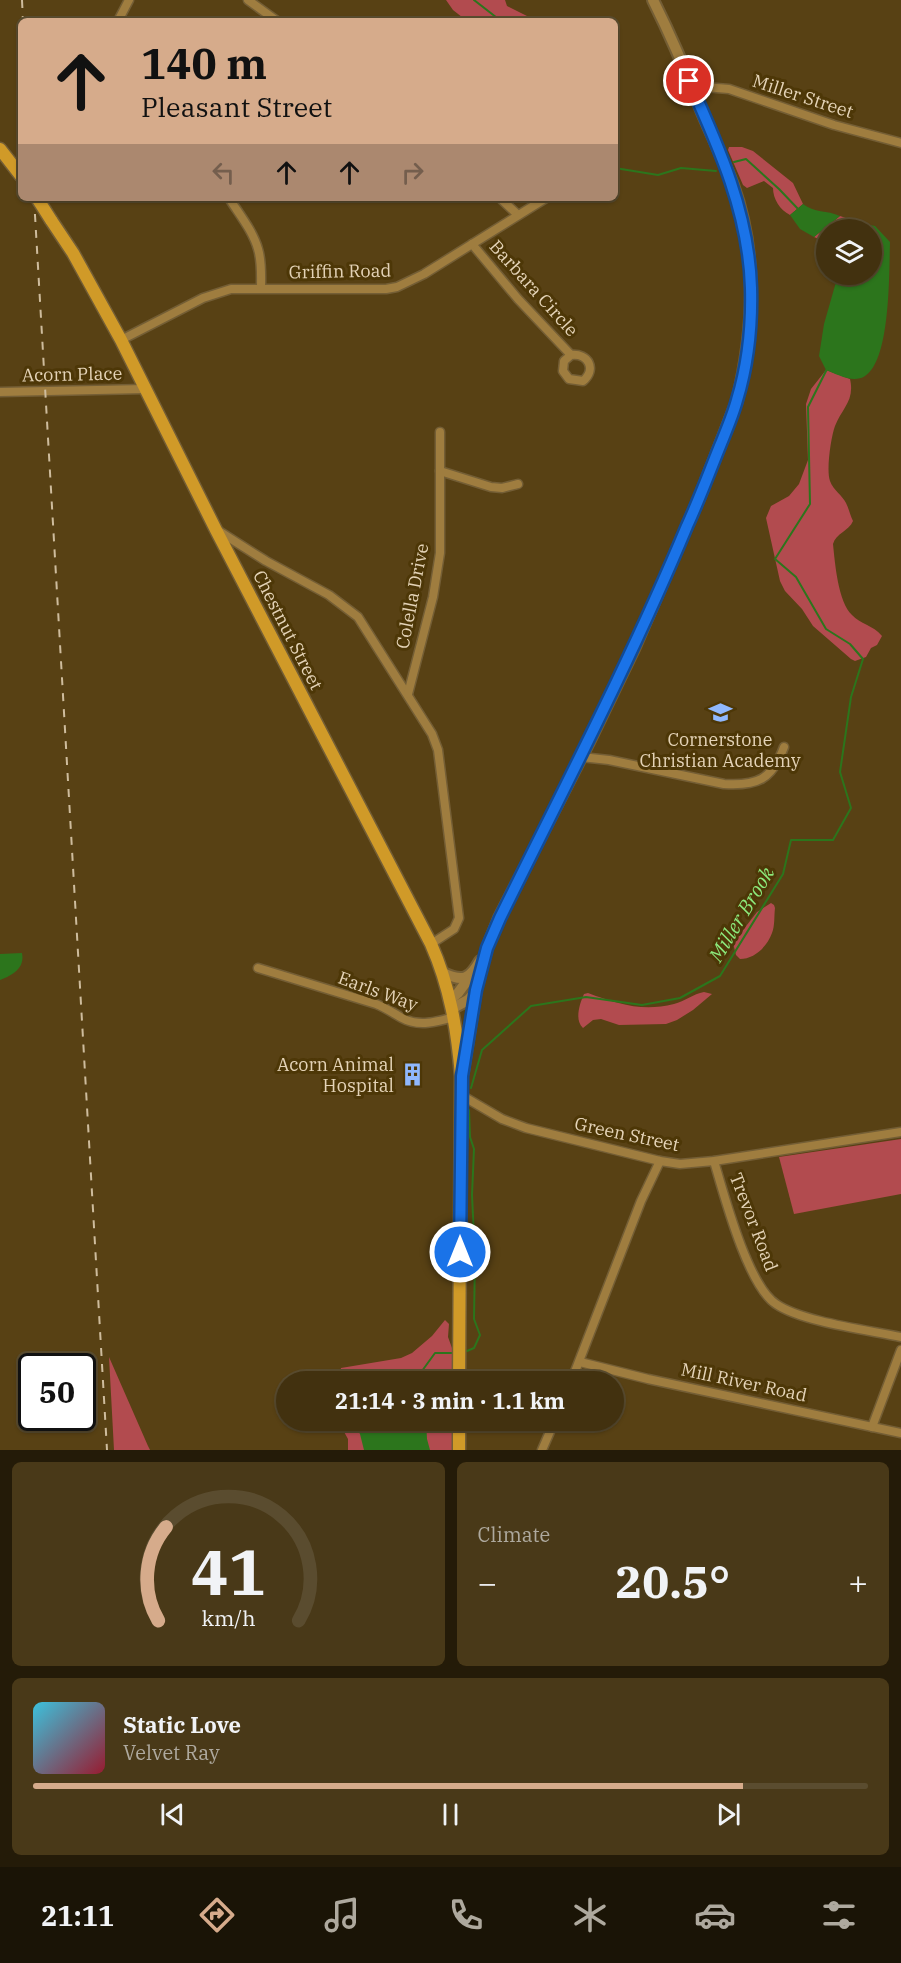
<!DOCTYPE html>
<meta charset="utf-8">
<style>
body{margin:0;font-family:"IBM Plex Serif",serif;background:#493918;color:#f1f3f6;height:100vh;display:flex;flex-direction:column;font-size:22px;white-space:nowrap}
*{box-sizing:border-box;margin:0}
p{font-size:20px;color:#aea99e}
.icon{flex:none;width:33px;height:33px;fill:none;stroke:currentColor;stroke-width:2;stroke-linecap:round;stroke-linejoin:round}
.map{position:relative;height:1450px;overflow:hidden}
.drawer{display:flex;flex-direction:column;gap:12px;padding:12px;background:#241b08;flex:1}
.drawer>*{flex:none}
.hud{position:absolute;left:18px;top:18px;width:600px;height:183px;border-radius:9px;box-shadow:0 2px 4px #0004,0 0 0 2px #5a4c2f;background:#d6ab8b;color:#111;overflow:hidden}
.tools{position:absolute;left:816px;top:219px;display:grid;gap:12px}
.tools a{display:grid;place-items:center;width:66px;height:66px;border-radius:50%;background:#42310f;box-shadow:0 2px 4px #0004,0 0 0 2px #5a4c2f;font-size:30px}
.speed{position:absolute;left:18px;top:1353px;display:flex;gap:12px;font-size:30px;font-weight:700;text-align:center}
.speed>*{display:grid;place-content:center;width:78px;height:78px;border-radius:50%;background:#42310f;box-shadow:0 2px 4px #0004,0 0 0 2px #5a4c2f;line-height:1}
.speed .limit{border:3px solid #111;border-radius:9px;background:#fff;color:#111}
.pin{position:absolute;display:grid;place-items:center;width:51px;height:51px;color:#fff;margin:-26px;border:3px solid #fff;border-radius:50%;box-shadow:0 2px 6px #0007}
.me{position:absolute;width:66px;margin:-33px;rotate:0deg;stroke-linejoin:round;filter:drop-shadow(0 0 4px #0008)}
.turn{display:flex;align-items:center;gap:21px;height:126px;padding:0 24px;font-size:27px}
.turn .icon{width:78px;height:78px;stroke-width:2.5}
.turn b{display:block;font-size:42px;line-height:51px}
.lanes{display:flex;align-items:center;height:57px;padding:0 24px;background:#0003;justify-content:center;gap:30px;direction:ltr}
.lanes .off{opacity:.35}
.big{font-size:45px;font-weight:700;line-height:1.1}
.drawer .widget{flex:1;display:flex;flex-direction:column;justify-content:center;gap:9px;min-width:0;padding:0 21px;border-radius:9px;background:#493918}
.drawer .dial{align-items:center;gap:0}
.dial svg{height:156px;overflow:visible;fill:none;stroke:#5a4c2f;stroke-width:7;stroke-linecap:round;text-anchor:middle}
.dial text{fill:#f1f3f6;stroke:none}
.song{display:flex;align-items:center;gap:18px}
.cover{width:72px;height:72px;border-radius:9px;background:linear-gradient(135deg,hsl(190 70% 55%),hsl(350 70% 35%))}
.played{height:6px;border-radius:3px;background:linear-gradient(90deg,#d6ab8b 85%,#5a4c2f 85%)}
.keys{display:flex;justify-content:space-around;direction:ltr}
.heat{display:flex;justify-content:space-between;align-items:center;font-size:33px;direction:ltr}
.drawer .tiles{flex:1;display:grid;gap:12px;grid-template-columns:1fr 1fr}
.widget:last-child{grid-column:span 2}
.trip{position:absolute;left:276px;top:1371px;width:348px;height:60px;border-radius:30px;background:#42310f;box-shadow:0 2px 4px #0004,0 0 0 2px #5a4c2f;font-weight:700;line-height:60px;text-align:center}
.menu{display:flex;height:96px;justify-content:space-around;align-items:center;background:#1a1406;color:#aea99e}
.menu .icon{width:42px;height:42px}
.menu .selected{color:#d6ab8b}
.menu b{font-size:27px;color:#f1f3f6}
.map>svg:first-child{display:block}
.green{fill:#b24b4f}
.water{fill:#2c751c}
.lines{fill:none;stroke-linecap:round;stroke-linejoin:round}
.stream{stroke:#2c751c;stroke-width:2}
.minor-casing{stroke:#745e35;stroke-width:11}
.tertiary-casing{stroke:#745e35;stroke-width:14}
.secondary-casing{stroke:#745e35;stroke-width:15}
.minor{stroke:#9f7d3f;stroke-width:8}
.tertiary{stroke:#9f7d3f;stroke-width:10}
.secondary{stroke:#d09a28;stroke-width:12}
.rail{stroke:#cebc9d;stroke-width:2;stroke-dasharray:8 8;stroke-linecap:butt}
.secondary-bridge-casing{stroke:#745e35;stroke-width:15;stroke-linecap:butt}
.secondary-bridge{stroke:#d09a28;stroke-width:12}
.route-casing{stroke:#114b97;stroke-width:15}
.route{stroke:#1a73e8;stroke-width:10}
.labels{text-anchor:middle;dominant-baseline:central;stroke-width:6;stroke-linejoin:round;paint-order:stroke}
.street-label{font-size:18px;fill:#e4d3b7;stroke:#4d3707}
.poi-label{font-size:18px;fill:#e4d3b7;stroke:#4d3707}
.water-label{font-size:20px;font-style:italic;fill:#8ce97b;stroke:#4d3707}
</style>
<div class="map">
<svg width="901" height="1450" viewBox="0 0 901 1450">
<rect width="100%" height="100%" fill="#584114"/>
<g class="green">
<polygon points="446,0 505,0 507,6 537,21 467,21 453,10"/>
<path d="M 729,147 L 742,147 L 753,151 L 793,183 L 803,204 L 790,215 C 780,210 773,199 773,188 L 764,181 L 747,188 L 743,185 L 728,150 Z"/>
<polygon points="840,216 861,223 853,229 826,230 826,242 814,237"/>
<path d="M 826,370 L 850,379 C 855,401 842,408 835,426 C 831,437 826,470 830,481 C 833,490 843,496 846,503 C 849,509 850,515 853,521 C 849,531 836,533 833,544 C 835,563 838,602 852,615 C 860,624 873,625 882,636 L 877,645 L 871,648 L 866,657 L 855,661 L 851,659 L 813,626 L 802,609 L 785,591 L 780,581 L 766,518 L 771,506 L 789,496 L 799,484 L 808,460 L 806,404 L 811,389 Z"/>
<path d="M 771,903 L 774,905 L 775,908 C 774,916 775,926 772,933 C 767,947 754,959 740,959 L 736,955 L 733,943 L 757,912 Z"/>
<path d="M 704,992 L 712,994 L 693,1010 L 677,1020 L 666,1024 L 619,1025 L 601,1019 L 593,1020 L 583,1028 C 574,1020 580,1003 584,994 L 588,993 C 618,1004 642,1012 674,1004 C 685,1001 693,994 704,992 Z"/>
<polygon points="901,1139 901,1194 794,1214 779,1157"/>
<polygon points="445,1320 449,1324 448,1337 452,1348 454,1348 454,1381 338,1382 341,1368 401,1358 412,1353 432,1336"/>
<polygon points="109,1357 148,1446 150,1450 114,1450"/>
<polygon points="338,1421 454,1421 453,1450 348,1450 348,1439"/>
</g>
<g class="water">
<path d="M 803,204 C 814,213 827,210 840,216 L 814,237 L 800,229 L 790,215 Z"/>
<path d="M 861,223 L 875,226 L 890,242 C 889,271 891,360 865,376 C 853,384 837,374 826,370 L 819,356 L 824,324 L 838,275 L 872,274 L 872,230 L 853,229 Z"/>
<path d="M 22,953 C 25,968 13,975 0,980 L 0,954 Z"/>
<polygon points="352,1421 426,1421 427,1439 430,1450 364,1450 360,1434"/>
</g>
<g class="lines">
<g class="stream">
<polyline points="474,0 501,21"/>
<polyline points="734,162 746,159 779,189 800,211"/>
<polyline points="615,168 658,175 681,168 716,171"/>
<polyline points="471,1088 482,1050 531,1006 586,997 642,1005 680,998 720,976 783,874 791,840 833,840 851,808 840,772 851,697 863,659 850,644 826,629 796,577 775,559 810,504 808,407 828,367"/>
<polyline points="467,1351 474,1348 480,1335 474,1319 475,1258 472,1195 474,1149 470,1137 469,1110"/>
<polyline points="414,1382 435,1353 453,1353"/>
</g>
<defs>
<g id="minor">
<polyline points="248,0 277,21"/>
<polyline points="118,21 129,0"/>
<polyline points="694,92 704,87 729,89 834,125 901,143"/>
<path d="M 229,198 C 239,214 253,231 258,249 C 262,262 261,275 261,288"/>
<polyline points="500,198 518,215"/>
<path d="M 472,244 L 518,299 L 571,355 C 588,353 597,369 583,381 L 569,379 L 563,371 L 564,361 L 571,355"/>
<polyline points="121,340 203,298 231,289 386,289 397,287 424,274 546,198"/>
<polyline points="0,392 145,389"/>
<polyline points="440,471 491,487 502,488 518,484"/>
<polyline points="217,530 266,561 329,595 358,617 432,734 438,750 459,918 454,929 431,944"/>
<polyline points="408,694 433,597 440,553 440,432"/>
<path d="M 581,757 L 609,760 L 724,784 C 757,786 772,780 784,747"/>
<path d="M 258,968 L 376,1004 C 386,1008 393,1013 402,1018 C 418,1027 437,1022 454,1017"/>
<polyline points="461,1095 502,1119 526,1128 660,1161 680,1164 714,1161 901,1132"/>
<path d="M 714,1161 C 724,1195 748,1286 776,1304 C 802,1322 868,1330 901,1337"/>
<polyline points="580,1362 648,1379 901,1433"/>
<polyline points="571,1382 641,1201 660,1161"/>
<polyline points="872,1427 901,1350"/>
<polyline points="542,1450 555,1420"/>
</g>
<g id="tertiary">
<path d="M 443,973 C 463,982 469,980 480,961"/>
<polyline points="451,999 458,993 472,974"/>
<polyline points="453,1008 468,1000 476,991"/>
<path d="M 463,1072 L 476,990 L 487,948 L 499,918 L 589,742 L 634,649 L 700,496 L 737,401 C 754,330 758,254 733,185 C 723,158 710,132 699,105 C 685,69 670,34 653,0"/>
</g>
<g id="secondary">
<polyline points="0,149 21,176"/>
<path d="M 51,220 L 73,253 L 121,340 L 216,530 L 431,944 C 450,987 457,1029 461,1076 L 459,1382"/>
<polyline points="459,1450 459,1420"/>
</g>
</defs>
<use href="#minor" class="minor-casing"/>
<use href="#tertiary" class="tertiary-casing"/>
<use href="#secondary" class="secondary-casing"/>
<use href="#minor" class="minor"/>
<use href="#tertiary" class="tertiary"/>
<use href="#secondary" class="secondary"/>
<g class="rail">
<polyline points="22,0 23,21"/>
<polyline points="34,198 107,1450"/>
</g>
<defs>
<polyline id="secondary-bridge" points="37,198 51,220"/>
</defs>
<use href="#secondary-bridge" class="secondary-bridge-casing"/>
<use href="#secondary-bridge" class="secondary-bridge"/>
</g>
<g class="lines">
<defs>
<path id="route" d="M 460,1252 L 462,1076 L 476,990 L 487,948 L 500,918 C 564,788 631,660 687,526 C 699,500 709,473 720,446 C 726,431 733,415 737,400 C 748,364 752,325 751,288 C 749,214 719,147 689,81"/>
</defs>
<use href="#route" class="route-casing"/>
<use href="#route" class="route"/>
</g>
<defs>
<symbol id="school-bare" viewBox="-9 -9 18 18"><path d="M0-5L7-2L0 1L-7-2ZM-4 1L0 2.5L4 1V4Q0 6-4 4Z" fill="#90b8fd" stroke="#4d3707" stroke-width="2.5" paint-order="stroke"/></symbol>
<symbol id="building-bare" viewBox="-9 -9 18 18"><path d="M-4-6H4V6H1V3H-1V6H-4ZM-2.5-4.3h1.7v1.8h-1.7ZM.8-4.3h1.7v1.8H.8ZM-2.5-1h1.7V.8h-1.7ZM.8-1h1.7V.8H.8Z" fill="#90b8fd" stroke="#4d3707" stroke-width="2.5" paint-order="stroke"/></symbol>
</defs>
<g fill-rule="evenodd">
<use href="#school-bare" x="704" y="696" width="33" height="33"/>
<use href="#building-bare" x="396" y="1058" width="33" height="33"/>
</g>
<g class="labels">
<g class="street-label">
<text transform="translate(803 96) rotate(18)">Miller Street</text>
<text transform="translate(340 271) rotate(-1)">Griffin Road</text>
<text transform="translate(534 288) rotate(48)">Barbara Circle</text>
<text transform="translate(72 374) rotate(-1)">Acorn Place</text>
<text transform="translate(412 596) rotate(-79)">Colella Drive</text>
<text transform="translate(288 630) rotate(63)">Chestnut Street</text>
<text transform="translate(378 991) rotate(20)">Earls Way</text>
<text transform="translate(627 1134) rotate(12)">Green Street</text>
<text transform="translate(754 1222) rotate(69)">Trevor Road</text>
<text transform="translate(744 1382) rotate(12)">Mill River Road</text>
</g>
<g class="poi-label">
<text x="720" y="739">Cornerstone<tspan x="720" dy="21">Christian Academy</tspan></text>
<text x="394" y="1064" text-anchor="end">Acorn Animal<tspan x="394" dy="21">Hospital</tspan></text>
</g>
<g class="water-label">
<text transform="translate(741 914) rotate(-59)">Miller Brook</text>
</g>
</g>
</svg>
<div class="tools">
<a><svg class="icon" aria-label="layers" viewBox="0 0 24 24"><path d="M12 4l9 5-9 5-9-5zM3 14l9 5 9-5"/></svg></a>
</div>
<div class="speed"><div class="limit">50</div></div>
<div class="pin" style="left:689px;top:81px;background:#d93025"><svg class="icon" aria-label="arrive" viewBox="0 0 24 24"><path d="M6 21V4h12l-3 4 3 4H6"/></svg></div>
<svg class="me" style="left:460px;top:1252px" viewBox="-20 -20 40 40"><circle r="17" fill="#1a73e8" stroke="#fff" stroke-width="3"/><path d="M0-11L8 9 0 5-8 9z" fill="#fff"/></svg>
<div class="trip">21:14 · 3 min · 1.1 km</div>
<div class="hud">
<div class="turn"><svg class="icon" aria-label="ahead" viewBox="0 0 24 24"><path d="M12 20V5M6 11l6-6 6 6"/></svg><div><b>140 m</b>Pleasant Street</div></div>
<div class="lanes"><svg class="icon off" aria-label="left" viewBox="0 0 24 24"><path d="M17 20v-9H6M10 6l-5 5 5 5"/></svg><svg class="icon" aria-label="ahead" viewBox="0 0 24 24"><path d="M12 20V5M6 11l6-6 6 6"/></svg><svg class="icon" aria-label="ahead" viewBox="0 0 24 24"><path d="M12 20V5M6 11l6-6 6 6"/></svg><svg class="icon off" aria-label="right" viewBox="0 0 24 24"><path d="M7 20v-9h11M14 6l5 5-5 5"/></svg></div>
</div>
</div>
<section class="drawer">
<div class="tiles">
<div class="widget dial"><svg viewBox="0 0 100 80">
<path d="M14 69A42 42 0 1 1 86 69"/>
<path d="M14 69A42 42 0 0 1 18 21" stroke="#d6ab8b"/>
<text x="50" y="56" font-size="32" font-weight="700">41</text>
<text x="50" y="72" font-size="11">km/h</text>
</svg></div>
<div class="widget"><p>Climate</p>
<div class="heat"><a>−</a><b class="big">20.5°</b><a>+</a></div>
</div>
<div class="widget">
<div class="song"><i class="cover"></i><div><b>Static Love</b><p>Velvet Ray</p></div></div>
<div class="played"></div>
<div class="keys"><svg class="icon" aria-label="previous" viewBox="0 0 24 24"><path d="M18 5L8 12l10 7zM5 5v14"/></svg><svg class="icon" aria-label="pause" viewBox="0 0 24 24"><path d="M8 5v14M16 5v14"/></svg><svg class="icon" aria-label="next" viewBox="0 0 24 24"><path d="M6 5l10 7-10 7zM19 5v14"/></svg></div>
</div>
</div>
</section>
<nav class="menu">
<b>21:11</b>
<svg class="icon selected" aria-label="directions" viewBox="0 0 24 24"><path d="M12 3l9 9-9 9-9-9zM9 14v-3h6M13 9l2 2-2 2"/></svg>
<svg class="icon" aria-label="music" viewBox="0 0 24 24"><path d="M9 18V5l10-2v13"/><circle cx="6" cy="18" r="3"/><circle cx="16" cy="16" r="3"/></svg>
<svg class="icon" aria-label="phone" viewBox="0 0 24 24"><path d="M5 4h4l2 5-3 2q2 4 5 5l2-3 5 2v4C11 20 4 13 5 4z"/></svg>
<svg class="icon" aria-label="climate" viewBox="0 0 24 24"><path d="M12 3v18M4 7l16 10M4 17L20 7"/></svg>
<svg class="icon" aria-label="car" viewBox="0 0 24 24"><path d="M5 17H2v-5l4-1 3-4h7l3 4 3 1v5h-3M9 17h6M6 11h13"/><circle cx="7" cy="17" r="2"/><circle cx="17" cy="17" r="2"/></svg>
<svg class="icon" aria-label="filters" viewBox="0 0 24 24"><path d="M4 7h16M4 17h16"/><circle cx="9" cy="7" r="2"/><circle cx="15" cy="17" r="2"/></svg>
</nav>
